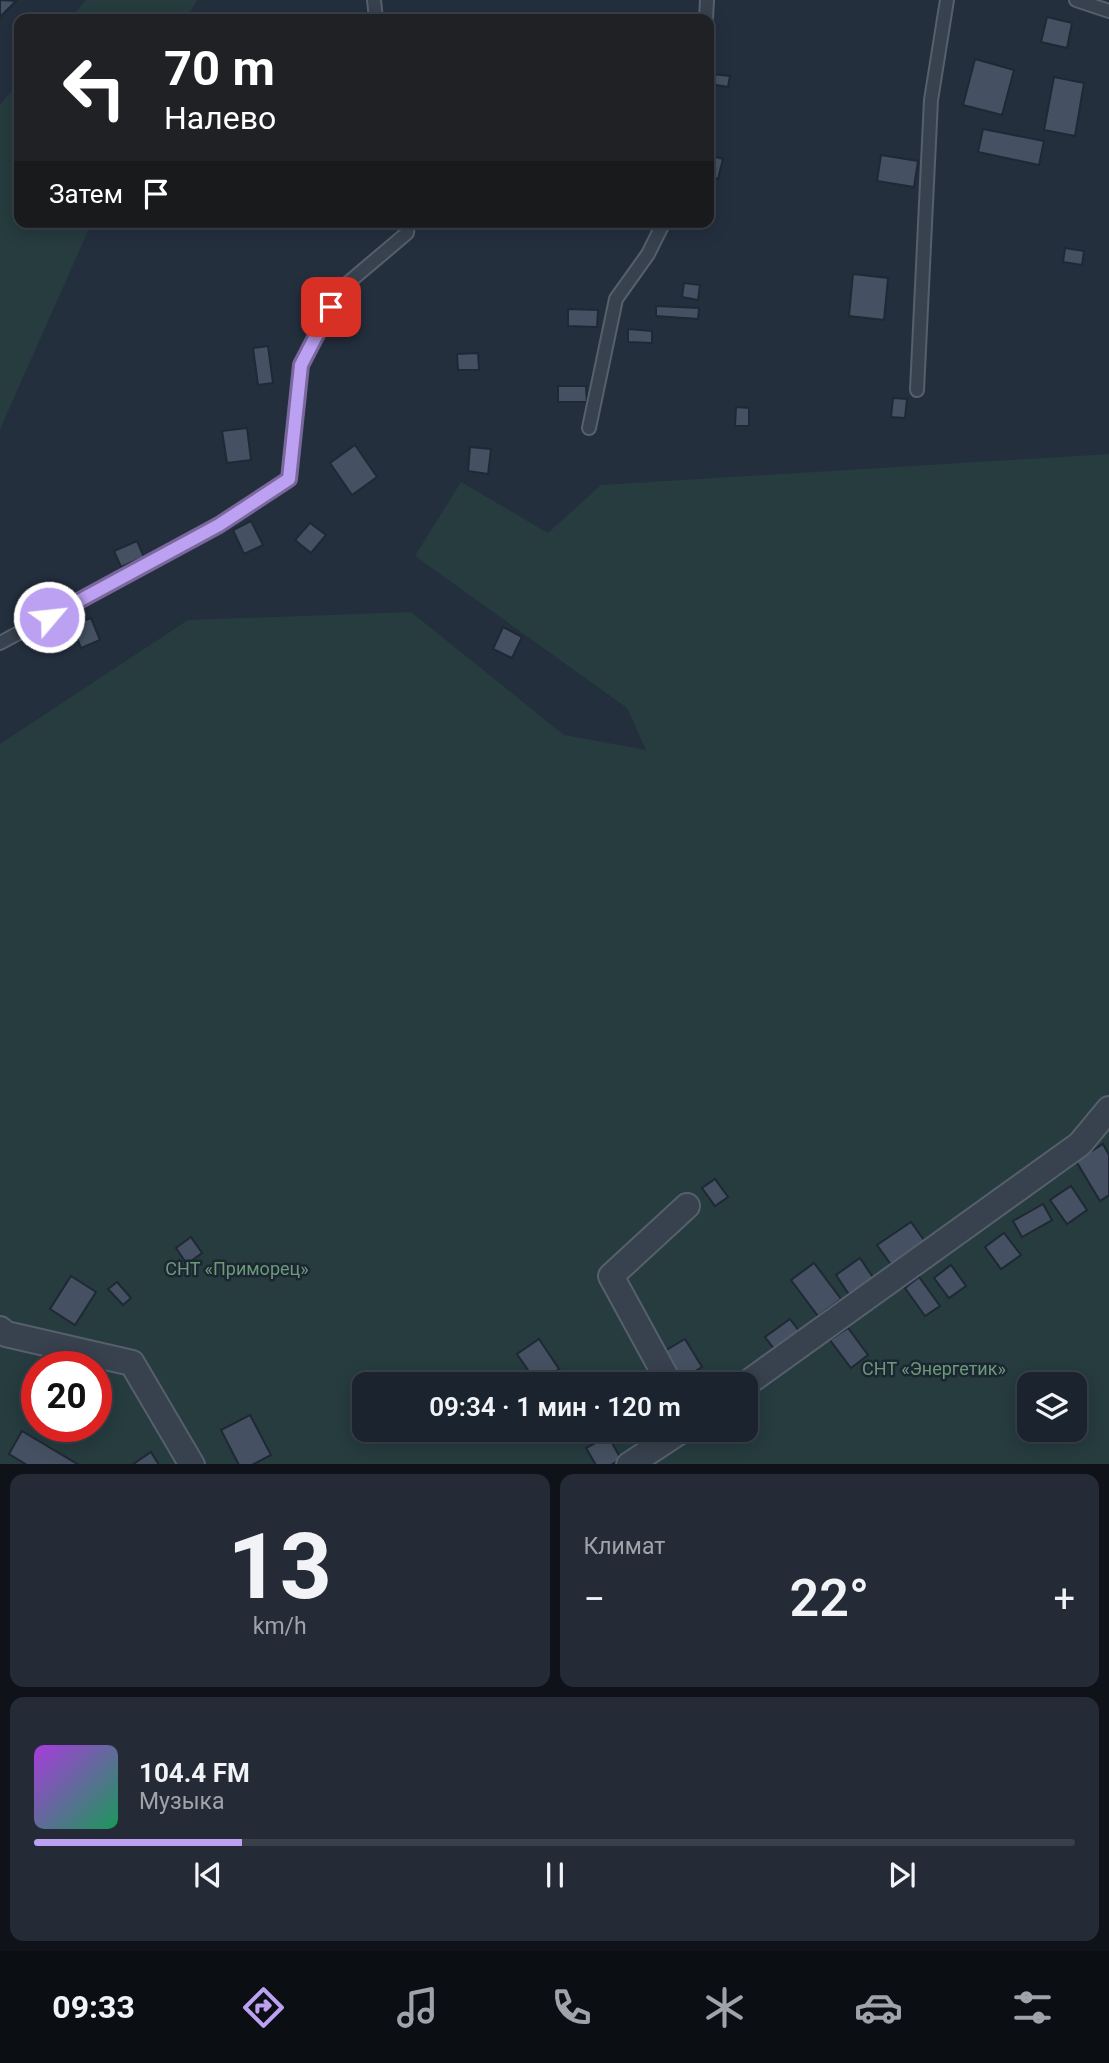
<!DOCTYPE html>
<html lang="ru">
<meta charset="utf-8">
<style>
body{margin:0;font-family:Roboto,sans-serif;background:#242b36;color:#f1f3f6;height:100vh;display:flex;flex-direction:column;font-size:26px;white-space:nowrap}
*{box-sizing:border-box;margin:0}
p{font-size:23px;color:#a0a4aa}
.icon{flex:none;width:38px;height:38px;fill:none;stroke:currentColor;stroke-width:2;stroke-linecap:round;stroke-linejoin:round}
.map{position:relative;height:1464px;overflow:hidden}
.panel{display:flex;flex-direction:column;gap:10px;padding:10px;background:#0f1319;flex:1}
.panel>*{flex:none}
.top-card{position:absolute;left:14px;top:14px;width:700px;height:214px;border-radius:14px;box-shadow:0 4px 18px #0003,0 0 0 2px #39404a;background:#202124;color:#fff;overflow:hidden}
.controls{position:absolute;left:1017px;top:1372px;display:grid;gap:14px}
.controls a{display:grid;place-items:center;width:70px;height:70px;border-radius:14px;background:#1b232e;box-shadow:0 4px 18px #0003,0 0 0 2px #39404a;font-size:35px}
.speed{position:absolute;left:21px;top:1351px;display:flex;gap:14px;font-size:35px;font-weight:700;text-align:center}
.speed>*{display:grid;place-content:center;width:91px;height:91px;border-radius:50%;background:#1b232e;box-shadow:0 4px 18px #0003,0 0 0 2px #39404a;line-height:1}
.speed .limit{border:10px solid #d22;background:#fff;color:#111}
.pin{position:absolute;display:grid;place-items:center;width:60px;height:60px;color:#fff;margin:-30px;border-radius:14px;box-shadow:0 4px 10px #0006}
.me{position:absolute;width:77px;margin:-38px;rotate:62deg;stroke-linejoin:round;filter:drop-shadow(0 0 5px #0008)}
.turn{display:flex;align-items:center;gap:24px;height:147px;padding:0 35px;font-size:32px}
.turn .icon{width:91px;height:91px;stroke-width:2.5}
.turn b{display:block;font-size:49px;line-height:60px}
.then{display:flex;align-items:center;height:66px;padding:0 35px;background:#0003;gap:14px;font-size:26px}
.big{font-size:52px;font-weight:600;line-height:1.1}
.panel .tile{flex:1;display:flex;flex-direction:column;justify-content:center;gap:10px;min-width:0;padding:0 24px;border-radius:14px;background:#242b36}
.panel .dial{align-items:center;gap:0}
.dial b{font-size:91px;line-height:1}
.song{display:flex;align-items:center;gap:21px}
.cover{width:84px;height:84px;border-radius:10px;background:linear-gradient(135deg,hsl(280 70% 55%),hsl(150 70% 35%))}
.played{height:7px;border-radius:4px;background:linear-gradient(90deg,#bca0f2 20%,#39404a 20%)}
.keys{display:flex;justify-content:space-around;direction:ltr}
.heat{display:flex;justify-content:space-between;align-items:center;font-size:38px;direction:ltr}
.panel .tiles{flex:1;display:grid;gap:10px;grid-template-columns:1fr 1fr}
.tile:last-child{grid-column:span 2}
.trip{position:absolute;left:352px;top:1372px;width:406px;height:70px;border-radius:14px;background:#1b232e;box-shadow:0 4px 18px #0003,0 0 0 2px #39404a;font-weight:600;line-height:70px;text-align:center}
.tabs{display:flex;height:112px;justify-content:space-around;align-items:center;background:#0b0e12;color:#a0a4aa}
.tabs .icon{width:49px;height:49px}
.tabs .on{color:#bca0f2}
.tabs b{font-size:32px;color:#f1f3f6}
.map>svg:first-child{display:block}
.green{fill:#263c3f;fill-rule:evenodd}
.building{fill:#455162;stroke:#1f2835;stroke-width:2}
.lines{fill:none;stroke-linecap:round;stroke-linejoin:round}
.lane-casing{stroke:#565f6c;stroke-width:16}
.street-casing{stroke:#565f6c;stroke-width:28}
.lane{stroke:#38414e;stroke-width:12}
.street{stroke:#38414e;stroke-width:24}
.route-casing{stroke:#7a689d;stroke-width:18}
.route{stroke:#bca0f2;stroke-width:12}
.labels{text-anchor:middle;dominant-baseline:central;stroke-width:5;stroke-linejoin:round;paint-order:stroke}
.park-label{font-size:18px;fill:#6b9a76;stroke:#1d2633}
</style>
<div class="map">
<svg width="1109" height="1465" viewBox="0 0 1109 1465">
<rect width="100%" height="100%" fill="#242f3e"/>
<g class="green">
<polygon points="86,0 197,0 186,19 70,19"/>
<polygon points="19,82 19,222 92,222 0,429 0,105"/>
<path d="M 1109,454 L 1109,1464 L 0,1465 L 0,744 L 188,620 L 411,612 L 564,735 L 646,750 L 627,708 L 415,556 L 461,482 L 548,533 L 601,485 ZM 37,1367 L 96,1367 L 96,1426 L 37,1426 ZM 364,1384 L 746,1384 L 746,1430 L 364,1430 ZM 1029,1384 L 1074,1384 L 1074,1430 L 1029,1430 Z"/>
</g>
<g class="building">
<polygon points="0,0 16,1 0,17"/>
<polygon points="1047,17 1072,23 1067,48 1041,42"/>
<polygon points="975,59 1014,70 1002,115 963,105"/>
<polygon points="712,74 730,76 728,87 710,84"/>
<polygon points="1054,77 1084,83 1075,136 1044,130"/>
<polygon points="983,129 1044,141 1039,165 978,152"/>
<polygon points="709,155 723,159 718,179 709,176"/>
<polygon points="881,155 918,161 914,187 877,181"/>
<polygon points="1065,248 1084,251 1082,265 1063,262"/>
<polygon points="853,274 888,278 884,320 849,316"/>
<polygon points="684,283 700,285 698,300 682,297"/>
<polygon points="656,306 699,308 698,319 656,316"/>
<polygon points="568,309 598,310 597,327 568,326"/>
<polygon points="628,329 652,331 652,343 628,342"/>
<polygon points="268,346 273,383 258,385 253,348"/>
<polygon points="478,353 479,370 458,370 457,354"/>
<polygon points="558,386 586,386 587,402 558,402"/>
<polygon points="893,398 907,399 905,418 891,417"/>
<polygon points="736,407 749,408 749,426 735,426"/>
<polygon points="247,428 251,460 227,463 222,431"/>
<polygon points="355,445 377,477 352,495 330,463"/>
<polygon points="470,447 491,449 488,474 468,471"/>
<polygon points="251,521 263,545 244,554 233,530"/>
<polygon points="310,523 326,535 311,553 295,540"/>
<polygon points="137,541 144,557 121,567 114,551"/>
<polygon points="91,618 100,640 81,648 72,625"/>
<polygon points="503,627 522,637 512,658 493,649"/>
<polygon points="1103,1144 1109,1155 1109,1195 1100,1201 1076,1161"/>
<polygon points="715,1179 728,1197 715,1206 702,1188"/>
<polygon points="1071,1186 1087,1210 1067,1224 1050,1200"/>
<polygon points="1043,1204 1052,1220 1022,1237 1013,1221"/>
<polygon points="911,1222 926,1243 892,1266 877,1245"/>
<polygon points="1004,1233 1021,1255 1001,1269 985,1247"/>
<polygon points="191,1237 202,1253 187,1264 176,1248"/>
<polygon points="860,1258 874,1279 850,1296 836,1275"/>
<polygon points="814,1263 841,1299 818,1316 791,1280"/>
<polygon points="951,1265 966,1286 949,1298 934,1278"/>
<polygon points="71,1276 96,1292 75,1325 50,1309"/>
<polygon points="919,1277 940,1306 925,1316 905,1288"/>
<polygon points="117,1282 131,1298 123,1305 108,1289"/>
<polygon points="790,1319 799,1331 775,1350 765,1337"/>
<polygon points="848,1328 868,1355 851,1368 830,1340"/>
<polygon points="539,1339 559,1369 537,1383 517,1354"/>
<polygon points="685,1339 702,1367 675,1383 658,1355"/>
<polygon points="250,1415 271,1455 252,1465 239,1465 221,1430"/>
<polygon points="22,1431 79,1465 27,1465 9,1454"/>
<polygon points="608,1436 621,1459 611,1465 596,1465 586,1448"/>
<polygon points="151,1452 159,1465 132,1465"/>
</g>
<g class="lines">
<defs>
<g id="lane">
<polyline points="374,0 376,19"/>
<polyline points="1076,0 1109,11"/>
<polyline points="706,19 707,0"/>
<polyline points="917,390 931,100 947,0"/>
<polyline points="589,428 616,299 648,254 664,222"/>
<polyline points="0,643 219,525 289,479 301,365 342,288 407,233 408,222"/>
</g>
<g id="street">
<polyline points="0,1329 6,1334 132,1363 192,1465"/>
<polyline points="670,1384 611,1276 687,1206"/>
<polyline points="746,1384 1080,1144 1109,1109"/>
<polyline points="629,1465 682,1430"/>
</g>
</defs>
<use href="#lane" class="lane-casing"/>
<use href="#street" class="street-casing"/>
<use href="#lane" class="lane"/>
<use href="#street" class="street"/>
</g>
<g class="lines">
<defs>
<polyline id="route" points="49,617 219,525 289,479 301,365 331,307"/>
</defs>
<use href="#route" class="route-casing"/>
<use href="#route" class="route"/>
</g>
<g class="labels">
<g class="park-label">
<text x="237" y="1268">СНТ «Приморец»</text>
<text x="934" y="1368">СНТ «Энергетик»</text>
</g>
</g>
</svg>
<div class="controls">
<a><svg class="icon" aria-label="layers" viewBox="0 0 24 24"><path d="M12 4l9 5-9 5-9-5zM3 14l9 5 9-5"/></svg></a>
</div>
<div class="speed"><div class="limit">20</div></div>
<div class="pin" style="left:331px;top:307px;background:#d93025"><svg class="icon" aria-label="arrive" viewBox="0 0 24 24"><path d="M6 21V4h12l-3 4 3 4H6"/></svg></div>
<svg class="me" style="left:49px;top:617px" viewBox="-20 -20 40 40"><circle r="17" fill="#bca0f2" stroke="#fff" stroke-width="3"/><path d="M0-11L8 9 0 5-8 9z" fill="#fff"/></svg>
<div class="trip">09:34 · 1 мин · 120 m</div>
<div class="top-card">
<div class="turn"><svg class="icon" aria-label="left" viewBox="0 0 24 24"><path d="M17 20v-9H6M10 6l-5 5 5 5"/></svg><div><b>70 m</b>Налево</div></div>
<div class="then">Затем<svg class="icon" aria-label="arrive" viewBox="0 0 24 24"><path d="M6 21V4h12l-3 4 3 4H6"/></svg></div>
</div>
</div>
<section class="panel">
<div class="tiles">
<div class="tile dial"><b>13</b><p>km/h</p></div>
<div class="tile"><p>Климат</p>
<div class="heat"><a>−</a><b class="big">22°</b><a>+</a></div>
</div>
<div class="tile">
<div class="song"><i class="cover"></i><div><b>104.4 FM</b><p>Музыка</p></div></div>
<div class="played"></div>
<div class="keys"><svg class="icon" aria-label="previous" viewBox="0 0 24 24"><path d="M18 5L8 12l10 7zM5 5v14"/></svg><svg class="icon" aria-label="pause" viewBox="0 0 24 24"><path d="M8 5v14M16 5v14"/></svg><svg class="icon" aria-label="next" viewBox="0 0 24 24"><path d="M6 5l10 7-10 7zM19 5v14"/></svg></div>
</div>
</div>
</section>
<nav class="tabs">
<b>09:33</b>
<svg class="icon on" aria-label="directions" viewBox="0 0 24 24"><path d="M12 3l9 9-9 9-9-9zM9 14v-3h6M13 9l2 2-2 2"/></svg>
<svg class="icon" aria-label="music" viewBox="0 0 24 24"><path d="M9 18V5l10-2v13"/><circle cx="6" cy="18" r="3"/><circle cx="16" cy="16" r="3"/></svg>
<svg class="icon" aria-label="phone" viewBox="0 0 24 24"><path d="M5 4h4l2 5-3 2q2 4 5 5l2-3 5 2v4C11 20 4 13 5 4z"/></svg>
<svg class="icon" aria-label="climate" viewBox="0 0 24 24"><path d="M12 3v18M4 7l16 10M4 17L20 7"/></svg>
<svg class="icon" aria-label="car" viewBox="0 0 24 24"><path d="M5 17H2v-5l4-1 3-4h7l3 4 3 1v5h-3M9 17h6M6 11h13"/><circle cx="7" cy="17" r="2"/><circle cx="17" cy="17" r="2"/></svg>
<svg class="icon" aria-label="filters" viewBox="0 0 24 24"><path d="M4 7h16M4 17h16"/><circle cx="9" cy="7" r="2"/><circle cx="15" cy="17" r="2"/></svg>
</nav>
